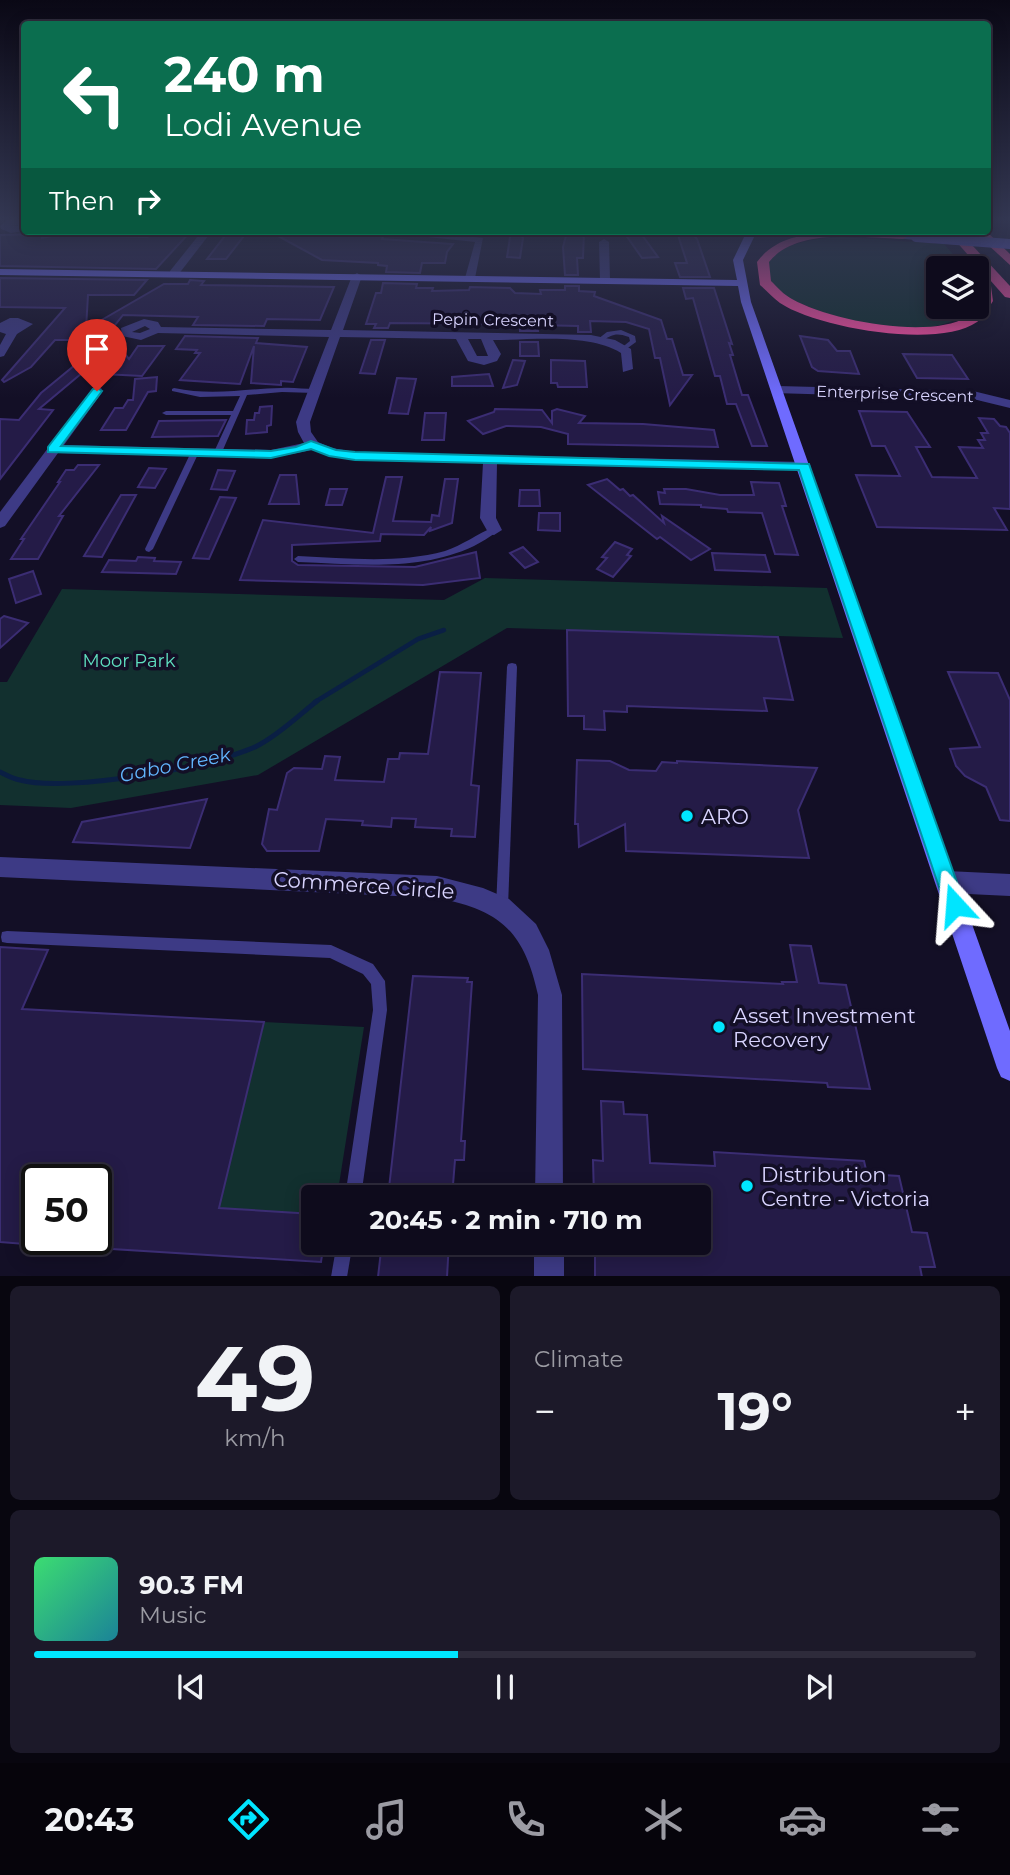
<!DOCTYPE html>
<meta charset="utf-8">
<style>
body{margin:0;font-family:Montserrat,sans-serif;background:#1c1929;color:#f1f3f6;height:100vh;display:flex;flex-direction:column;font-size:26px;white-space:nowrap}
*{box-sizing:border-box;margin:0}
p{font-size:23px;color:#9b9ba3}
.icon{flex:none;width:38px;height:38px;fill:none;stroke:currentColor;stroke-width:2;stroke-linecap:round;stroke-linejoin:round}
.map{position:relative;height:1276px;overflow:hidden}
.drawer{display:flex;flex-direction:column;gap:10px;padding:10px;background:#08060f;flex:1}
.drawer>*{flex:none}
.hud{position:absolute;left:21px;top:21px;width:970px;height:214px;border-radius:7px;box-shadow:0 4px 18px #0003,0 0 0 2px #2e2b3b;background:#0b6e4f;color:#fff;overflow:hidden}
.fabs{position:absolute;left:926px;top:256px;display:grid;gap:14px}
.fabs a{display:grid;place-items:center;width:63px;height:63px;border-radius:7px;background:#0e0b1c;box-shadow:0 4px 18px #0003,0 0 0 2px #2e2b3b;font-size:35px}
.speed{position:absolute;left:21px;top:1164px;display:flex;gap:14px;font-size:35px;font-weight:700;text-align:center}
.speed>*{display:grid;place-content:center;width:91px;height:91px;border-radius:50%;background:#0e0b1c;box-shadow:0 4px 18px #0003,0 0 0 2px #2e2b3b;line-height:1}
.speed .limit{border:4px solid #111;border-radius:10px;background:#fff;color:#111}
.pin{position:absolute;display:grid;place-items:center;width:60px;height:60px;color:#fff;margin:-72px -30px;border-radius:50% 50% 50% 0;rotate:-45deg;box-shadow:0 0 7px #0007}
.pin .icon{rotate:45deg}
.me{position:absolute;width:77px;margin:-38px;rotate:341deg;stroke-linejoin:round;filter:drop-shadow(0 0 5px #0008)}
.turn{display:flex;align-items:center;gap:24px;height:147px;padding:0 28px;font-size:32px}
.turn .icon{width:91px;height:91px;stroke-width:2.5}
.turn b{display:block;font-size:49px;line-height:60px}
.then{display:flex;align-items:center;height:66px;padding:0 28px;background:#0003;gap:14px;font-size:26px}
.big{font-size:52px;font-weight:700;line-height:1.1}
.drawer .tile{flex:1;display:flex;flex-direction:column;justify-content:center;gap:10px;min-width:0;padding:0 24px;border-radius:10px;background:#1c1929}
.drawer .dial{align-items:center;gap:0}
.dial b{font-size:91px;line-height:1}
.song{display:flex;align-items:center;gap:21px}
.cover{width:84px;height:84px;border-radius:10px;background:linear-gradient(135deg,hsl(140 70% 55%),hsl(190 70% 35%))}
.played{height:7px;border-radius:4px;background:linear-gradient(90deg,#00e5ff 45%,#2e2b3b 45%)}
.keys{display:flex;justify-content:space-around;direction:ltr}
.heat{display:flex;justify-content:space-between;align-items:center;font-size:38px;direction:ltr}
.drawer .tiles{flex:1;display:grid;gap:10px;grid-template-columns:1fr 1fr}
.tile:last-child{grid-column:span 2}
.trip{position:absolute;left:301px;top:1185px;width:410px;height:70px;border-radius:7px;background:#0e0b1c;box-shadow:0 4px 18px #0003,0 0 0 2px #2e2b3b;font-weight:700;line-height:70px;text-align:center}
.dock{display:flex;height:112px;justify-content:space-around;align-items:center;background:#06040b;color:#9b9ba3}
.dock .icon{width:49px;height:49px}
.dock .selected{color:#00e5ff}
.dock b{font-size:32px;color:#f1f3f6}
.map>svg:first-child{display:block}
.green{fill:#12302f}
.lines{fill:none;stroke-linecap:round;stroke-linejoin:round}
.stream-far1{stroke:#0a1f44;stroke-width:4.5}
.stream{stroke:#0a1f44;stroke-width:5}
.building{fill:#241b47;stroke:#3b2d73;stroke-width:2}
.service{fill:#3d3a85;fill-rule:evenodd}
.minor{fill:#3d3a85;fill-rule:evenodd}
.secondary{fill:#6f6bff;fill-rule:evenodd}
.motorway{fill:#ff4fa3;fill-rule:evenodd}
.secondary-bridge{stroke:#6f6bff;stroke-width:10}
.route{fill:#00e5ff;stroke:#0095a6;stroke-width:2}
.poi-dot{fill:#00e5ff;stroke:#130f26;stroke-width:2.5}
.labels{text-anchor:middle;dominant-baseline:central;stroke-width:7;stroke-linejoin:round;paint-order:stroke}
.far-street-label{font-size:16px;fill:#d9d4ff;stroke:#130f26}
.park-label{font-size:18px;fill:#5fe0c0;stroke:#130f26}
.water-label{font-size:19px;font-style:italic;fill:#62b6ff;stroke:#130f26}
.near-poi-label{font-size:21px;fill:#d9d4ff;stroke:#130f26;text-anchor:start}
.near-street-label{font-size:21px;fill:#d9d4ff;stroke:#130f26}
</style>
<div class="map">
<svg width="1010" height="1277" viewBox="0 0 1010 1277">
<rect width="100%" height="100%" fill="#130f26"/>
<g class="green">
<path d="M 842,237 L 944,244 L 965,268 L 938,268 L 938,306 L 976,306 L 977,283 L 982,294 L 978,308 C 928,343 859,329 807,306 C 795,301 778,295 771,283 C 768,277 769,267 768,261 C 786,241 817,239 842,237 Z"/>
<polygon points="485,578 827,588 843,638 507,628 258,775 71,808 0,805 0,682 7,682 62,589 444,600"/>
<polygon points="264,1022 364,1027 337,1197 313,1197 313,1214 219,1208"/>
</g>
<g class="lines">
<polyline class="stream-far1" points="315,702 418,639 444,630"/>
<path class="stream" d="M 0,772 C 6,775 13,779 20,780 C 67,793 213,767 257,746 C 279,735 299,715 317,701"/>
</g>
<g class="building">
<polygon points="75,231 85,231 88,235 146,237 136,231 191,231 156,269 0,266 0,235 42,234 42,238"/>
<polygon points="269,231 367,231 365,234 384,234 382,239 453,244 447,252 445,263 422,263 420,273 386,272 387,266 378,265 378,263 322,260"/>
<polygon points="511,231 516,231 523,238 520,258 507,257"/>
<polygon points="584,231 583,258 577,258 578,275 565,275 563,247 567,232"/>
<polygon points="623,231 639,231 658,257 642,258"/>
<polygon points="228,232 247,232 226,259 207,259"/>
<polygon points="692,233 697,239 710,277 680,277 675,263 687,263 678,235"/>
<polygon points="0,278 147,280 134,295 88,295 86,329 164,284 188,284 190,280 204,281 201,285 334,287 320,320 267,319 264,326 193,325 198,317 123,315 108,334 129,359 138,346 164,346 142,376 82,373 39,409 53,410 0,479 0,419 19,420 41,393 75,365 78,369 90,355 79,340 55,340 31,367 4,382 2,380 65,308 0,307"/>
<polygon points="383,283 417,284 416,288 433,288 432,291 469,290 470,287 510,288 515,293 541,294 540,290 565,290 565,286 579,286 579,291 595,292 594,296 661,320 667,339 672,339 683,375 692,375 670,405 660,358 655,358 649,329 626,322 590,321 591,332 578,332 578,326 537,325 538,331 520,331 520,325 509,324 390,323 388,328 374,328 376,324 366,324 376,293 381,293"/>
<polygon points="683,288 714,288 732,344 729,343 733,355 730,355 742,395 748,395 767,446 752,446 736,404 727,404 720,376 715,376 693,298 686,299"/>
<polygon points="185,336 258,338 256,343 307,347 293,382 281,381 281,385 251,383 254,346 240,384 180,380 200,353 195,353 197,350 176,349"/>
<polygon points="800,336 828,340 837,351 850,351 859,374 818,371 812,367"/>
<polygon points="371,340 385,340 375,374 360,373"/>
<polygon points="520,342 538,342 539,356 520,356"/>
<polygon points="903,354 952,355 968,379 917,378"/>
<polygon points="513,360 525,361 517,385 503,388"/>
<polygon points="551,360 585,361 587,387 558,387 557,383 551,383"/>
<polygon points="489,374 493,386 452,386 452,377"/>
<polygon points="157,377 156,391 148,392 126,430 101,430 115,408 123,408 128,400 133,400 135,379"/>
<polygon points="397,378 416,379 408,414 389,413"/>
<polygon points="272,406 271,425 267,426 267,432 246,434 247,420 254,420 255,413 259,413 260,407"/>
<polygon points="495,409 542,410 552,423 552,411 557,409 585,416 579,423 643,424 714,430 718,447 568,444 568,434 541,427 506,426 483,434 468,421 494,412"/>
<polygon points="859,411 907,412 930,447 916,447 932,477 977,478 959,447 983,448 978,440 985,440 981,433 988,433 979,418 994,419 1000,426 1006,427 1010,433 1010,509 994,508 1007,530 877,527 856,475 900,476 885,446 872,446"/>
<polygon points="425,413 446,413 444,440 422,440"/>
<polygon points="226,420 218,436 152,437 159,421"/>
<polygon points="78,465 99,465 59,516 63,516 38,559 11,559 24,539 21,539 60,482 58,482 66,470 74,470"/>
<polygon points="149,468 166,469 155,488 138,487"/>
<polygon points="218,470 235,471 227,490 211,489"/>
<polygon points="280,475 296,475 299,504 269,504"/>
<polygon points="386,477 402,477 393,521 431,522 432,515 439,516 445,479 458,479 452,523 430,531 431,527 424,535 381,534 380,541 292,545 292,561 298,565 415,567 476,552 480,578 423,585 240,580 263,520 373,533"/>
<polygon points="607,479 620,490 623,489 630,496 633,495 664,523 662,516 710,549 691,560 660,537 657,539 588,485"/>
<polygon points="751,482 779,483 786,506 782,506 798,555 775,554 762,513 728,512 727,509 701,507 701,505 660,504 658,492 665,493 664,489 686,489 720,495 754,495"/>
<polygon points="330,489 347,489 342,505 326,505"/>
<polygon points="520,490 539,490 540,506 519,506"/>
<polygon points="121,495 136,495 102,557 84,556"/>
<polygon points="220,497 236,498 209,559 193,558"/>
<polygon points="539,513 560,513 560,531 538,530"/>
<polygon points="615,542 632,549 627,555 631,556 613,577 597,569 607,558 602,557"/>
<polygon points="523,547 538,562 525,568 510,553"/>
<polygon points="712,553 765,555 770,572 715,570"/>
<polygon points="138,557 155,558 154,561 181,562 176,574 102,572 109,560 136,561"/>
<polygon points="33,571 41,594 16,603 9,579"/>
<polygon points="4,616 28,623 0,648 0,619"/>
<polygon points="567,630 778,637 793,700 764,698 767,711 627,706 627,712 604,711 605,730 584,729 584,716 568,716"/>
<polygon points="440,672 481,673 471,785 479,786 475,837 451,836 452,829 415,827 416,819 392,818 391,827 362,825 363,821 326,819 319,851 267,851 262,844 269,809 277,810 287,773 294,768 322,769 325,756 340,757 335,780 384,782 388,759 399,759 400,753 428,754"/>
<polygon points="948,672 998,673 1010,700 1010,821 1000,820 986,787 965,776 956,766 950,749 980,747"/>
<polygon points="577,760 610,761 629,770 656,771 662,762 677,763 677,761 817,768 798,810 809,858 626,851 625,824 579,847 578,824 575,824"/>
<polygon points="207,799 190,848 73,842 82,822"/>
<polygon points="790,945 811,946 819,983 846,985 870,1089 828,1087 827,1083 583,1069 582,974 783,984 782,982 797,982"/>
<polygon points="0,947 48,950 22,1009 264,1022 219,1208 313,1214 313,1242 324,1242 321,1262 96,1248 96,1180 37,1180 37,1245 0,1242"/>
<polygon points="413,976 468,978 467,982 472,982 461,1141 465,1141 464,1160 455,1160 452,1197 388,1197"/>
<polygon points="601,1101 623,1102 624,1114 647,1115 650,1163 715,1166 714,1152 864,1161 867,1174 899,1176 912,1232 927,1233 935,1267 920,1267 922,1277 595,1277 595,1242 698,1242 698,1197 594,1197 593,1160 603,1161"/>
<polygon points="382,1242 449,1242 447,1277 378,1277"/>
</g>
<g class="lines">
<g class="service">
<path d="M 621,330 L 635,336 L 636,342 L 625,350 L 620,349 L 630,341 L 629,337 C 615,332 613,335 601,341 L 598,339 L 607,332 Z"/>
<path d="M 174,388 C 212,396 243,389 281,388 C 292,387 304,389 315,389 L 318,391 L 315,393 L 282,392 L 247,395 L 222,452 L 218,454 L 214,452 L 231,415 L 166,415 L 162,413 L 166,411 L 233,411 L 240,396 L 200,397 L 172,391 L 172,389 Z"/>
<polygon points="192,450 195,450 199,452 153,549 149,552 146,551 145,549"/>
<path d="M 494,527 L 498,530 L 497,532 C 489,537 482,542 474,546 C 419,572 356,564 298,562 L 294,559 L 298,556 C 346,558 397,564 445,551 C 463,545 477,534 494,527 Z"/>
<polygon points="512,663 516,664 517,667 508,907 506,911 502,913 498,911 496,907 507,667 508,664"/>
<polygon points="7,931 331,945 373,964 385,981 387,1010 361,1197 345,1197 373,1010 371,984 363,974 330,958 7,943 2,942 1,937 2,932"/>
<polygon points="337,1242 353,1242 347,1277 331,1277"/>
</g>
<g class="minor">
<polygon points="7,220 24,220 24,224 10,226 24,225 24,231 11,233 1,229 0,226"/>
<polygon points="202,231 212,231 178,275 170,275 170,271"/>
<polygon points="395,231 425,231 483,238 475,278 470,281 465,278 475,242 400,234"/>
<polygon points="731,231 749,231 755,234 750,237"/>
<polygon points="604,239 609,242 610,280 605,283 600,280 599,242"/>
<path d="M 357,273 L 362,276 L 343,330 L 591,335 L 615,340 L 631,349 L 633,369 L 623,372 L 621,353 C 589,333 531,340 493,340 L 501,354 L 497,361 L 484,365 L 468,361 L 456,339 L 340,337 L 310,422 L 311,432 L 318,442 L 332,448 L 355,452 L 804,462 L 811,466 L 804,470 L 497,463 L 496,518 L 502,530 L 494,535 L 489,534 L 480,518 L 483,463 L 355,460 L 312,450 L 271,458 L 58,453 L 5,526 L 0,528 L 0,512 L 93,388 L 101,388 L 103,391 L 64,445 L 271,450 L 304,443 L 298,432 L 296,422 L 329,337 L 158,333 L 141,340 L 122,336 L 121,328 L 144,319 L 158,322 L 161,327 L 331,330 L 352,276 ZM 145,326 L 150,329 L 140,333 L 132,332 ZM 468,339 L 481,339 L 488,356 L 477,356 Z"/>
<polygon points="10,318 18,318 33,324 17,334 4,356 0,357 0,345 6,334 0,332 0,323"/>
<polygon points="778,386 973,391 1010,400 1010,408 973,399 774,393 772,390"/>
<path d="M 0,857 L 437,876 L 483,888 L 509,899 L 536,924 L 549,950 L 562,995 L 563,1197 L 535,1197 L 538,995 C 524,931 500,910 437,898 L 0,877 Z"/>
<polygon points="947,871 1010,874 1010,896 947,893 939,889 936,882 939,875"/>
<rect x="534" y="1242" width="30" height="35"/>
</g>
<g class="secondary">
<polygon points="747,231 757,231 743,260 751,302 1010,1031 1010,1081 1001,1077 997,1068 741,302 738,286 0,275 0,269 737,280 733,260"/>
<polygon points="848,231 883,231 921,237 916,240 853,234"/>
</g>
<g class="motorway">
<polygon points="947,231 959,231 1010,286 1010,298 1005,297"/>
<polygon points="973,231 986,231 1010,254 1010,265"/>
<path d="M 827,232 L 903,233 L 909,236 L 903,239 C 863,238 797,227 769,262 L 771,281 C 777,287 784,295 792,299 C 829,320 928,340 967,317 C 972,314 977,306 981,301 L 976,268 L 980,269 L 991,286 L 993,301 C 989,307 983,318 977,322 C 939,349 817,328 780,303 C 773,298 767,291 760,285 L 757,262 C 774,239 799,235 827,232 Z"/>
</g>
<polyline class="secondary-bridge" points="916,237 1010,244"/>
</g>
<linearGradient id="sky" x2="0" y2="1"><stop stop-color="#0a0815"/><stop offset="0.55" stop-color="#333752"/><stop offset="1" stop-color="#333752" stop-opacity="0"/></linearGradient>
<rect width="1010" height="398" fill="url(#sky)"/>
<polygon class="route" points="97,388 102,391 61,446 271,451 296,447 311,441 336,450 355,452 809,464 965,905 962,912 955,915 948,912 945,905 799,470 355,460 329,456 311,449 271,458 48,452 48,447 93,389"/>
<g class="poi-dot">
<circle cx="687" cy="816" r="7"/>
<circle cx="719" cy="1027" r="7"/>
<circle cx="747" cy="1186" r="7"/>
</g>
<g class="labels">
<g class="far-street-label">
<text transform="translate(493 320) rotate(1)">Pepin Crescent</text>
<text transform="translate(895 394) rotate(2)">Enterprise Crescent</text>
</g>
<g class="park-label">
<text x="129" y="661">Moor Park</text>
</g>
<g class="water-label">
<text transform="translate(175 765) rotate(-11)">Gabo Creek</text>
</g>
<g class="near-poi-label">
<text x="701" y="816">ARO</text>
<text x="733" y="1015">Asset Investment<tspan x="733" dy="24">Recovery</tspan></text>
<text x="761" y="1174">Distribution<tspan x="761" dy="24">Centre - Victoria</tspan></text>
</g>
<g class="near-street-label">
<text transform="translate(364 885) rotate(4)">Commerce Circle</text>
</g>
</g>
</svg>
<div class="fabs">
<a><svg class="icon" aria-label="layers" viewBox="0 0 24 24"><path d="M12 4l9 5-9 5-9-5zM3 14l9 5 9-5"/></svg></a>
</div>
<div class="speed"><div class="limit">50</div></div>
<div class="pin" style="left:97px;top:391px;background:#d93025"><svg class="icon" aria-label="arrive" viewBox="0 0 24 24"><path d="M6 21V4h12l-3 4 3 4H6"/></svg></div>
<svg class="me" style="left:955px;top:905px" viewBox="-20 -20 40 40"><path d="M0-17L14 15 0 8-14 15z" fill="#00e5ff" stroke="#fff" stroke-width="4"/></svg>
<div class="trip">20:45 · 2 min · 710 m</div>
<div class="hud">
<div class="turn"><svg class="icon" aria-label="left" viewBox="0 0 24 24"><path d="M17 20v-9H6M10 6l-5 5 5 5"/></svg><div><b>240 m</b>Lodi Avenue</div></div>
<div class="then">Then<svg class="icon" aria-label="right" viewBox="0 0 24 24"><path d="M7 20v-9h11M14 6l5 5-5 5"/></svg></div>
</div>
</div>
<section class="drawer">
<div class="tiles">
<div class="tile dial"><b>49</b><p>km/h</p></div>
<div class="tile"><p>Climate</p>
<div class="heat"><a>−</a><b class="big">19°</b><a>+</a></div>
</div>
<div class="tile">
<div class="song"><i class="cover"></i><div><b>90.3 FM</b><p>Music</p></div></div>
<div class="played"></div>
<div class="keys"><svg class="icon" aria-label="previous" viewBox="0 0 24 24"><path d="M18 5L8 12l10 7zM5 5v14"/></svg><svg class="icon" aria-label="pause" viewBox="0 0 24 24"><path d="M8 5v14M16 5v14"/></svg><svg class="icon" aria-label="next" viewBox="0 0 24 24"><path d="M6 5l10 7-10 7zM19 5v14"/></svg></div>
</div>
</div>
</section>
<nav class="dock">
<b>20:43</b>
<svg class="icon selected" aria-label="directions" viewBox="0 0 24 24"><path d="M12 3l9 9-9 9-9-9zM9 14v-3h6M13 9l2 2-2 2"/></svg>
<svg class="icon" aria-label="music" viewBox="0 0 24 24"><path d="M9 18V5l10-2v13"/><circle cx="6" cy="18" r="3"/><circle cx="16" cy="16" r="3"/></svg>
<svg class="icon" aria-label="phone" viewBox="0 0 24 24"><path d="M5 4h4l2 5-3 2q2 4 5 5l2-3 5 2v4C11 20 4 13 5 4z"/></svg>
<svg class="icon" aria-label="climate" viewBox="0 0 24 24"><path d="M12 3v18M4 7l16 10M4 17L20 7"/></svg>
<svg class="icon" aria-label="car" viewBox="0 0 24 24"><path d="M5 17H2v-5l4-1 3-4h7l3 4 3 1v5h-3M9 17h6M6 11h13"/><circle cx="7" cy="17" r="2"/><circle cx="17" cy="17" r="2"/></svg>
<svg class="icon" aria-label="filters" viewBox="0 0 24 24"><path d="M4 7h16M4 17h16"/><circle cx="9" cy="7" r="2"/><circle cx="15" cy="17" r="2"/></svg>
</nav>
